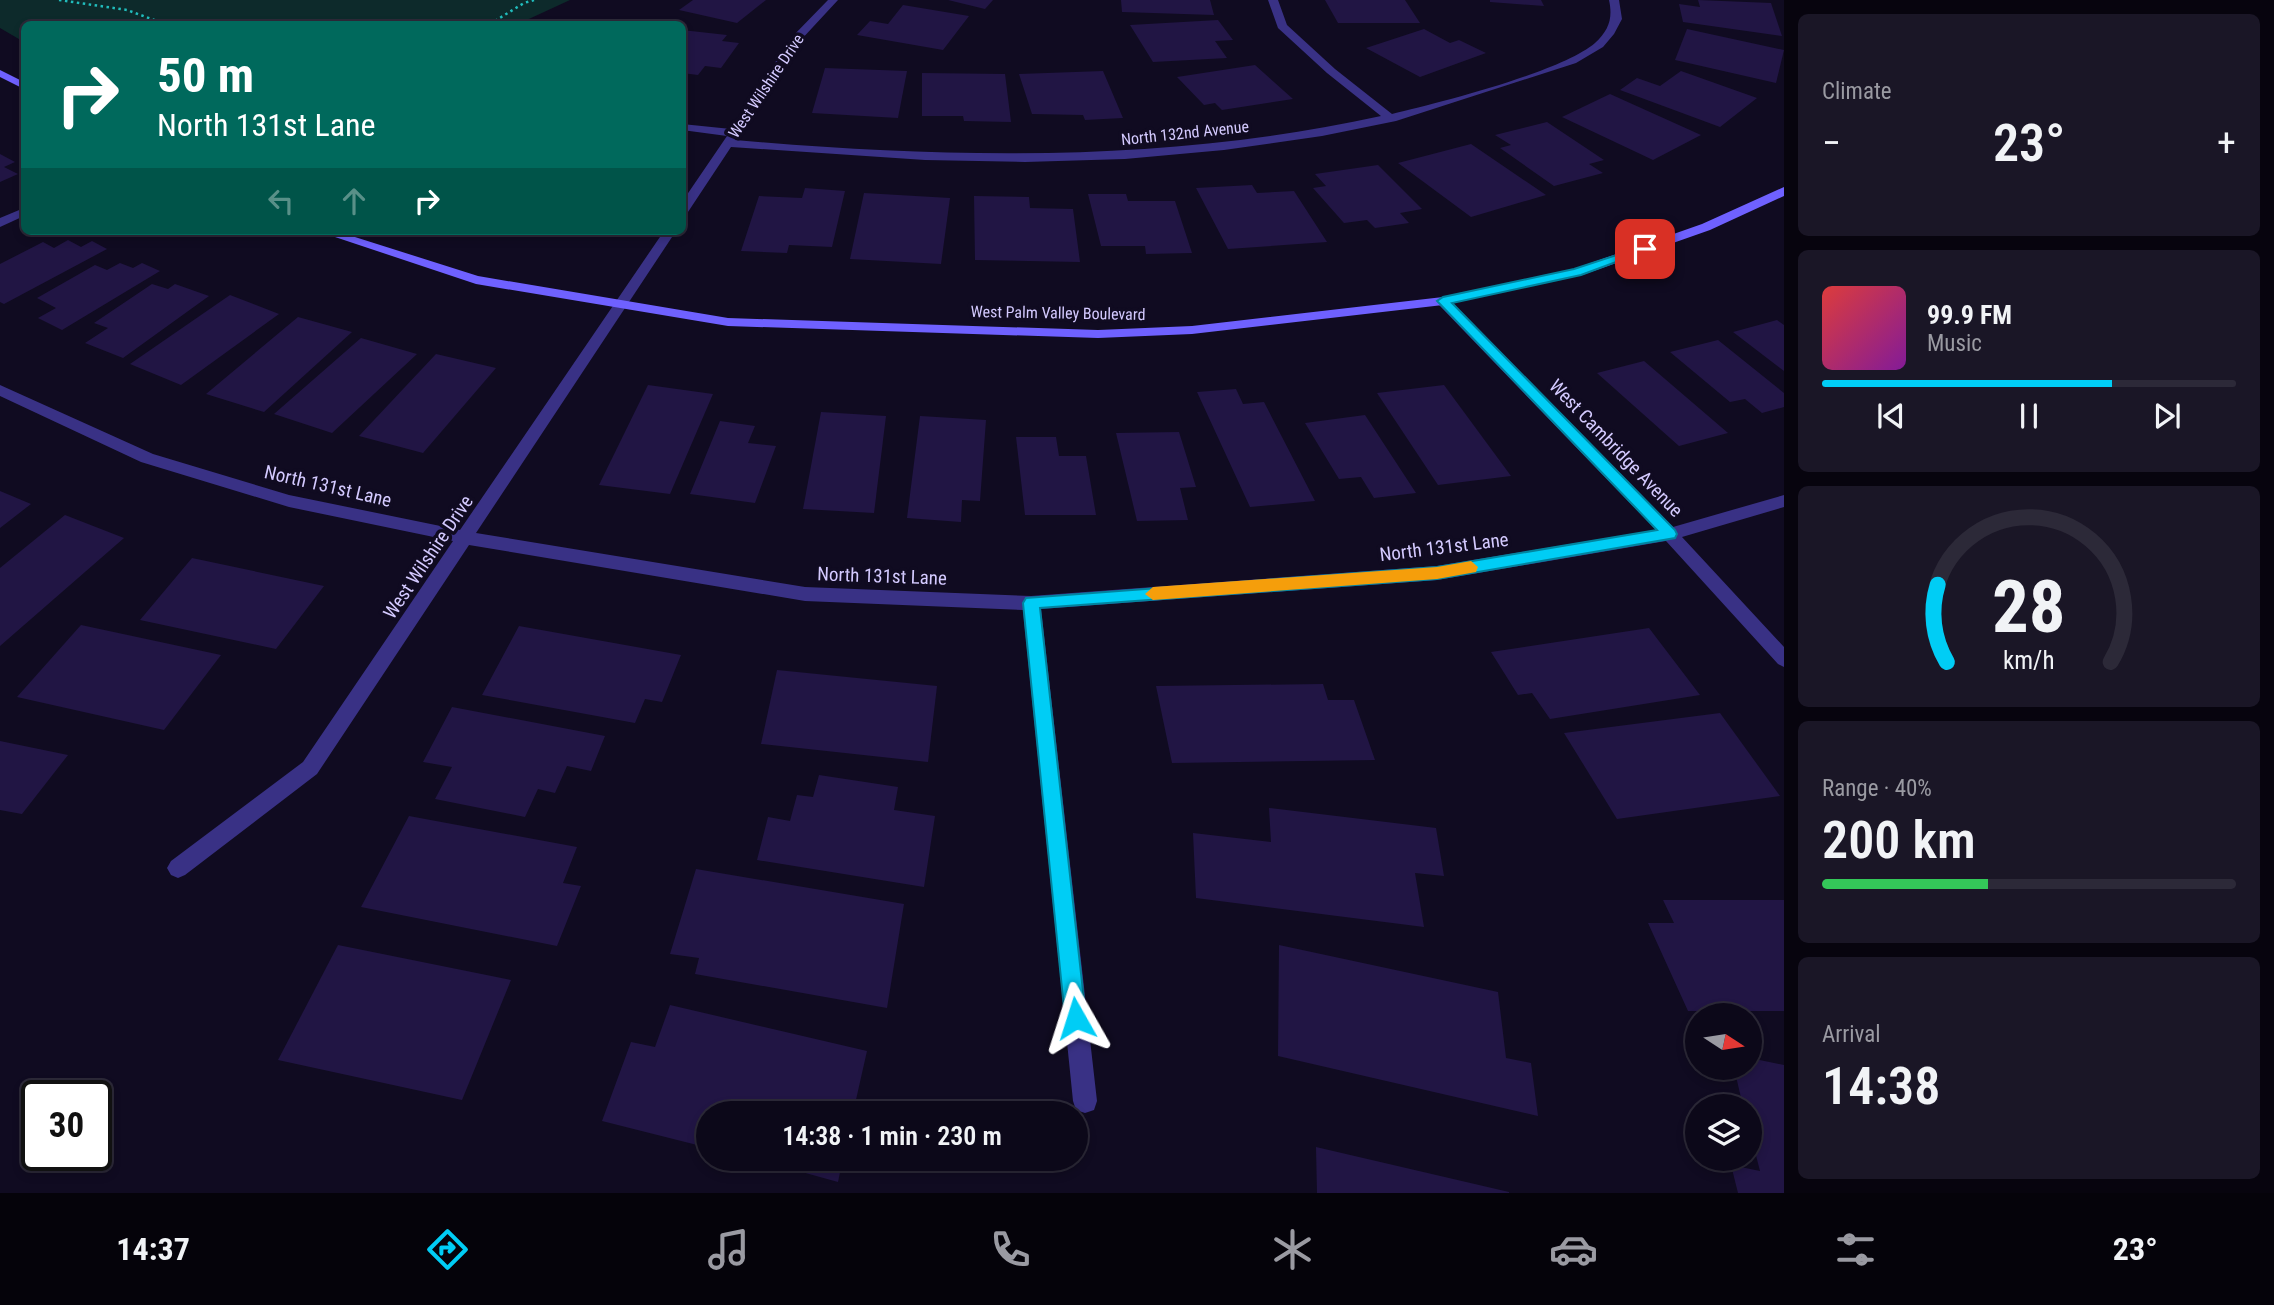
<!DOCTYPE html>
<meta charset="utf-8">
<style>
body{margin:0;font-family:"Roboto Condensed",sans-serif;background:#1a1626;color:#f1f3f6;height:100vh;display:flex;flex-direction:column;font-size:26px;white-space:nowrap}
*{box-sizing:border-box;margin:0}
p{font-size:23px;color:#9a9aa2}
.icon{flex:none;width:38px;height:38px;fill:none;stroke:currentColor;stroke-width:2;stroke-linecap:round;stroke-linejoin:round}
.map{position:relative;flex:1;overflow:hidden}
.panel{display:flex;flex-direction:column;gap:14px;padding:14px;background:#07040e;width:490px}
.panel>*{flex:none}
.top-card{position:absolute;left:21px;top:21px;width:665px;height:214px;border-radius:10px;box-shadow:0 4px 10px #0003,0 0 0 2px #2c2938;background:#00695c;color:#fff;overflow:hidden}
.needle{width:46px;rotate:102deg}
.controls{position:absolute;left:1685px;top:1003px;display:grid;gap:14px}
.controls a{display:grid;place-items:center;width:77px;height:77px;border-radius:50%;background:#0c0819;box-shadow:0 4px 10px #0003,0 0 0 2px #2c2938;font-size:35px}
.speed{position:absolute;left:21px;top:1080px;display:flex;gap:14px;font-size:35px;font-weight:700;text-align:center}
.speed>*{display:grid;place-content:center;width:91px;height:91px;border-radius:50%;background:#0c0819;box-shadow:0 4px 10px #0003,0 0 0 2px #2c2938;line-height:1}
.speed .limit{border:4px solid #111;border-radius:10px;background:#fff;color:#111}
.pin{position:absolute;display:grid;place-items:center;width:60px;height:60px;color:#fff;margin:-30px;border-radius:14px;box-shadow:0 4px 10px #0006}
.me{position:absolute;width:77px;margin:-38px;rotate:354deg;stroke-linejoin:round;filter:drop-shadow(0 0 5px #0008)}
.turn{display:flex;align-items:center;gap:24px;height:147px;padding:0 21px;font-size:32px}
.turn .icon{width:91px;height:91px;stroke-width:2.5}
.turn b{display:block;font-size:49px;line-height:60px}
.lanes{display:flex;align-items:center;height:66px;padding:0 21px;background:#0003;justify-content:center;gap:35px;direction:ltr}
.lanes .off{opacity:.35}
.big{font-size:52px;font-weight:600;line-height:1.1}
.panel .card{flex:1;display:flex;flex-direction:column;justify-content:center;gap:10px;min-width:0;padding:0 24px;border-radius:10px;background:#1a1626}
.panel .dial{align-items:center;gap:0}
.dial svg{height:182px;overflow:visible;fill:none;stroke:#2c2938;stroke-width:7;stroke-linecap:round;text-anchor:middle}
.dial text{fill:#f1f3f6;stroke:none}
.song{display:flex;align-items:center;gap:21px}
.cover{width:84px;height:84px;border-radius:10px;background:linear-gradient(135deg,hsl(0 70% 55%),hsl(290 70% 35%))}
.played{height:7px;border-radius:4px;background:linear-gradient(90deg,#00cdf5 70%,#2c2938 70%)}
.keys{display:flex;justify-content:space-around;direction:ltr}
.heat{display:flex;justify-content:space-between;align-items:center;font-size:38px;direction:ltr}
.charge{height:10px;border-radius:5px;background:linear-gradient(90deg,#34c759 40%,#2c2938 0)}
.trip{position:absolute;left:696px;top:1101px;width:392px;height:70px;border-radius:35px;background:#0c0819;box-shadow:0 4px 10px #0003,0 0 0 2px #2c2938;font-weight:600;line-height:70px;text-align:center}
.tabs{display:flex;height:112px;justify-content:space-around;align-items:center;background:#05030a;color:#9a9aa2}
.tabs .icon{width:49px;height:49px}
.tabs .on{color:#00cdf5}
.tabs b{font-size:32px;color:#f1f3f6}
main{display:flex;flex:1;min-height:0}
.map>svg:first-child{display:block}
.green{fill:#0d2a2b}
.building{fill:#211544}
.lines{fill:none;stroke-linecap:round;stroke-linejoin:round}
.path{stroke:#21bcbc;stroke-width:2.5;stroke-dasharray:2.5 3.5;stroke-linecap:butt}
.street{fill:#393185;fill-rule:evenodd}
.secondary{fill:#6f61ff;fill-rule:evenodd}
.route{fill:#00cdf5;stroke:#00859f;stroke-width:2}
.slow{fill:#f59e0b}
.labels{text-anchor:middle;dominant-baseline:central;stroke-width:7;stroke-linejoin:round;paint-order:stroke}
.far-street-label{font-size:16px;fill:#d4caff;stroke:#100b21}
.street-label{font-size:19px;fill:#d4caff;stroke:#100b21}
</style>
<main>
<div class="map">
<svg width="1784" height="1193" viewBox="0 0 1784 1193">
<rect width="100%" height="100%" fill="#100b21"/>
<polygon class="green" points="0,0 570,0 518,24 24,24 24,42 0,28"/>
<g class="building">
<polygon points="693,0 766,0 737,23 679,10"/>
<polygon points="948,0 993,0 985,9"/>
<polygon points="1121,0 1210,0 1214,15 1122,12"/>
<polygon points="1325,0 1405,0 1420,23 1338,23"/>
<polygon points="1490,0 1541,0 1544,6 1490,2"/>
<polygon points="1698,0 1771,3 1782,36 1683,22 1679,4 1700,7"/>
<polygon points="903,5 969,16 943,50 857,35 870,21 888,24"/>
<polygon points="1218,20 1233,40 1215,41 1227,58 1153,62 1130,25"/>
<polygon points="1424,29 1450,43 1459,40 1486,53 1420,77 1366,48"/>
<polygon points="1687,29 1784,50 1776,83 1675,60"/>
<polygon points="682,30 727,35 722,41 739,43 721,68 705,66 698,75 682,73"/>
<polygon points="1255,65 1293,99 1222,110 1215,103 1204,105 1177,77"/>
<polygon points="825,68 907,71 898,118 812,113"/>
<polygon points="1103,71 1123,118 1085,120 1083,115 1032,114 1019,74"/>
<polygon points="1681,71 1757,98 1720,127 1620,90 1637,78 1660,86"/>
<polygon points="922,73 1005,74 1011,122 964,121 963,116 922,116"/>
<polygon points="1610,94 1701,135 1653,160 1562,117"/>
<polygon points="1547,122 1604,160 1589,164 1603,173 1554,186 1500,148 1511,145 1495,135"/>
<polygon points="1471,144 1546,195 1471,217 1398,163"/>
<polygon points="0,154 15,162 4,167 18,174 0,182"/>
<polygon points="1378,165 1422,209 1400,213 1409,223 1375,228 1367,220 1344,223 1313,188 1326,186 1315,174"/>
<polygon points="1252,185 1257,193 1294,191 1327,242 1228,249 1196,188"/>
<polygon points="805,188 845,191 832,247 789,245 787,253 741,251 759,196 802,198"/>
<polygon points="864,193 950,198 941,264 850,259"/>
<polygon points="1088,194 1126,194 1128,201 1175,201 1192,253 1146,254 1145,246 1101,246"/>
<polygon points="974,196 1029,197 1030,208 1073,209 1080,262 975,260"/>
<polygon points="68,240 81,247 92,241 107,249 4,304 0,302 0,264 43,242 54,248"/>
<polygon points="120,263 133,268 142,263 160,271 62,330 38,318 56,308 37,298 95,265 107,270"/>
<polygon points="152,284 168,289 175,284 209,296 123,358 85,343 108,328 94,323"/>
<polygon points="230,295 279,314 181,385 130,364"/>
<polygon points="298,317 352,332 264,412 206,394"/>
<polygon points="1777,320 1784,325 1784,371 1733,332"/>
<polygon points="361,338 417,354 332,433 274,414"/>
<polygon points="1718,340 1784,393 1784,407 1762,413 1745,399 1730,402 1670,352"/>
<polygon points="436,354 496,368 423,453 359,436"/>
<polygon points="1644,361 1728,433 1679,446 1597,373"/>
<polygon points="648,385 713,394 670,494 599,485"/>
<polygon points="1444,385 1511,476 1438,485 1377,393"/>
<polygon points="1236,389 1243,404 1264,402 1315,501 1250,507 1197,392"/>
<polygon points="821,412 886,416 874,513 803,509"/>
<polygon points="1365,415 1416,493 1374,498 1361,477 1339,479 1305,423"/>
<polygon points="920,416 986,420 980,501 962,500 961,522 907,518"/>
<polygon points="720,421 755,426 748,443 776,446 755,503 690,494"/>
<polygon points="1179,432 1196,487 1180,488 1188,520 1137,521 1116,433"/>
<polygon points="1016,437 1056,437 1059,456 1086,456 1096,515 1025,515"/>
<polygon points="0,491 31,504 0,528"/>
<polygon points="65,515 124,538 0,646 0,568"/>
<polygon points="192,558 324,586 276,649 140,620"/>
<polygon points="81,625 221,655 164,730 17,697"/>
<polygon points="519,626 681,655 662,702 645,699 635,723 482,695"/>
<polygon points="1649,628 1700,695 1550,719 1532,693 1518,695 1491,652"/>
<polygon points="777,670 937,686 928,762 761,744"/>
<polygon points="1323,684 1328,700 1354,700 1375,760 1172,763 1156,686"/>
<polygon points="452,707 605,736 591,771 567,766 555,793 538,789 525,817 435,799 452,767 423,762"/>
<polygon points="1720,713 1780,796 1617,819 1564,733"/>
<polygon points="0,741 68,755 22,814 0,810"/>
<polygon points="819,775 898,787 894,810 935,816 924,887 757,860 768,817 790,821 797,795 813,797"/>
<polygon points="1269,808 1436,828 1444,876 1415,873 1424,927 1196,898 1193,833 1271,842"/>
<polygon points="409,816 577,847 563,883 581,886 557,946 361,907"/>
<polygon points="696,869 904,904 887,1008 695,974 699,958 670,954"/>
<polygon points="1663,900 1784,900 1784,1011 1688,1011 1648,923 1674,923"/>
<polygon points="338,945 511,980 462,1100 278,1060"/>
<polygon points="1279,945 1498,992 1506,1058 1531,1063 1538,1116 1278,1056"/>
<polygon points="670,1005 867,1051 853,1113 709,1113 709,1148 602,1121 631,1042 655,1047"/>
<polygon points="1750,1058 1784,1065 1784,1193 1738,1193 1731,1165 1760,1171 1750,1132 1750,1106 1743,1106 1734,1068 1750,1068"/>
<polygon points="1316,1147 1509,1192 1509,1193 1317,1193"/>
<polygon points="751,1158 843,1158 838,1182"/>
</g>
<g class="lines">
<g class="path">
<polyline points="59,0 127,10 165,24"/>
<polyline points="490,24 524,3 534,0"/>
</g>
<g class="street">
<path d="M 828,0 L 838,0 L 800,41 L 735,140 C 952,159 1168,163 1381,116 L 1327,73 L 1278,28 L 1268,0 L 1278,0 L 1287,25 L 1335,69 L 1392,114 C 1439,103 1561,72 1595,43 C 1609,30 1613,18 1609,0 L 1619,0 L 1622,19 L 1614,34 L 1603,47 L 1576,63 L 1396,121 L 1322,136 L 1224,150 L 1125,159 L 1025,162 L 925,160 L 731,147 L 686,215 L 682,216 L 682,202 L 727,136 L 682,130 L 682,124 L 731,129 L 792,37 Z"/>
<polygon points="24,208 24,216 0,227 0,218"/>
<polygon points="664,231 676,231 476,533 805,587 1031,596 1437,566 1656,530 1438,304 1438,298 1448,298 1673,527 1784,495 1784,507 1682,537 1784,647 1784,667 1778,664 1666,541 1437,580 1041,609 1097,1101 1094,1110 1085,1113 1076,1110 1073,1101 1023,610 805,601 469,545 317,774 185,875 178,878 171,875 167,868 171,861 303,762 453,541 289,507 141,462 0,396 0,385 153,454 289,495 460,530"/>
</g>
<g class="secondary">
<polygon points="0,70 24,82 24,89 0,77"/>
<polygon points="1784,187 1784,196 1710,230 1582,275 1443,305 1192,334 1098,338 728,326 476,284 317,231 336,231 478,276 728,318 1098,330 1192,326 1443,297 1574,269 1702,224"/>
</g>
</g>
<polygon class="route" points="1641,247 1651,249 1581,275 1452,303 1675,530 1677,534 1675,538 1437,579 1040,608 1086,1018 1083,1026 1076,1029 1069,1026 1065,1018 1023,603 1026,598 1437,567 1657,530 1437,301 1443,297 1574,269"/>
<polygon class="slow" points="1471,561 1478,567 1476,572 1437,579 1153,600 1145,594 1153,587 1437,567"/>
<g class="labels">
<g class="far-street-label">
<text transform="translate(766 86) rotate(-56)">West Wilshire Drive</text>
<text transform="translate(1185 133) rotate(-6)">North 132nd Avenue</text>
<text transform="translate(1058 313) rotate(1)">West Palm Valley Boulevard</text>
</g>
<g class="street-label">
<text transform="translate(1616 448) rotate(46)">West Cambridge Avenue</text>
<text transform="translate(328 486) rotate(13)">North 131st Lane</text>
<text transform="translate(1444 547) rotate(-7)">North 131st Lane</text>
<text transform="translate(428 557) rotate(-56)">West Wilshire Drive</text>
<text transform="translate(882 576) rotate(2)">North 131st Lane</text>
</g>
</g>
</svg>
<div class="controls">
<a><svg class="needle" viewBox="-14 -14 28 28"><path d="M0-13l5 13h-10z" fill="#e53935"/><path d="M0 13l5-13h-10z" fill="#9a9aa2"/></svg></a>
<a><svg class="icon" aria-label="layers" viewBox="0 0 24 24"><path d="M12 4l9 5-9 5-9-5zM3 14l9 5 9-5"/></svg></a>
</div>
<div class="speed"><div class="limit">30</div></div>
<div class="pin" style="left:1645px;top:249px;background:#d93025"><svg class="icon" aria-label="arrive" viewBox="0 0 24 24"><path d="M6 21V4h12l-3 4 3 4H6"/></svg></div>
<svg class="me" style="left:1076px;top:1018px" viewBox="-20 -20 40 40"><path d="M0-17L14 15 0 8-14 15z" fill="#00cdf5" stroke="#fff" stroke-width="4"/></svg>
<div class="trip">14:38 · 1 min · 230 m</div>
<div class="top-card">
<div class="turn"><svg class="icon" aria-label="right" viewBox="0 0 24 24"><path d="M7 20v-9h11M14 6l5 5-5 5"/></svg><div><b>50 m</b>North 131st Lane</div></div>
<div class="lanes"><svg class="icon off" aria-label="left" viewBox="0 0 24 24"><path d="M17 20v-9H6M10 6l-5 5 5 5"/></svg><svg class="icon off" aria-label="ahead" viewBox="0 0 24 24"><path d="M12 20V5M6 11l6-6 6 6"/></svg><svg class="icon" aria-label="right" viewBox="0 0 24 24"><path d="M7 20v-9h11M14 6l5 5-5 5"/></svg></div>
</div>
</div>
<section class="panel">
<div class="card"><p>Climate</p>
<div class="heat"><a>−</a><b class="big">23°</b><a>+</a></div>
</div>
<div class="card">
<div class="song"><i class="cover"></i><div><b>99.9 FM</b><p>Music</p></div></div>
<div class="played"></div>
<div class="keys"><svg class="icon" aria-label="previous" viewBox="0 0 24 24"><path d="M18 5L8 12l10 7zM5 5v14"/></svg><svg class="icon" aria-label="pause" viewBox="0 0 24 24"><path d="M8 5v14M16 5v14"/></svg><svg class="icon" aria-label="next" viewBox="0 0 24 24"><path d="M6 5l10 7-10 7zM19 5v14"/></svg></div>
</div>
<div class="card dial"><svg viewBox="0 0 100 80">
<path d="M14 69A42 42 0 1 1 86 69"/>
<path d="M14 69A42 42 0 0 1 10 35" stroke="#00cdf5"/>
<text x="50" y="56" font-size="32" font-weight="700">28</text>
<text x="50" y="72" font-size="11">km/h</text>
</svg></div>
<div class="card"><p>Range · 40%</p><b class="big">200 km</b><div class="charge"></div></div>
<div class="card"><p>Arrival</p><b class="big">14:38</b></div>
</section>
</main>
<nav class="tabs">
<b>14:37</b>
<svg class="icon on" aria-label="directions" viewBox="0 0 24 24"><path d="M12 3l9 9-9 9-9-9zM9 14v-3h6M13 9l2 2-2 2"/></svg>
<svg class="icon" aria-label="music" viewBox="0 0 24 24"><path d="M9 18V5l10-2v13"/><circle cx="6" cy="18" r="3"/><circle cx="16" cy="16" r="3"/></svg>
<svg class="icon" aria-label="phone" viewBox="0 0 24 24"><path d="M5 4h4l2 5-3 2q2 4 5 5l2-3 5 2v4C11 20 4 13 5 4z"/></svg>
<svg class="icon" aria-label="climate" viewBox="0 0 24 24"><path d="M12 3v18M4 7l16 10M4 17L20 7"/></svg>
<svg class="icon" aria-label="car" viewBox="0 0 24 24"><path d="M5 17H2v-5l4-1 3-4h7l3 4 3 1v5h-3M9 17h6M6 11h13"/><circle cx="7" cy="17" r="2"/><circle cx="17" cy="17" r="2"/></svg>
<svg class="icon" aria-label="filters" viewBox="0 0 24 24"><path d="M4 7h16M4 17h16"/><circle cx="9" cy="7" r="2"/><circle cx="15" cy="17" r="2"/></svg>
<b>23°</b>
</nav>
